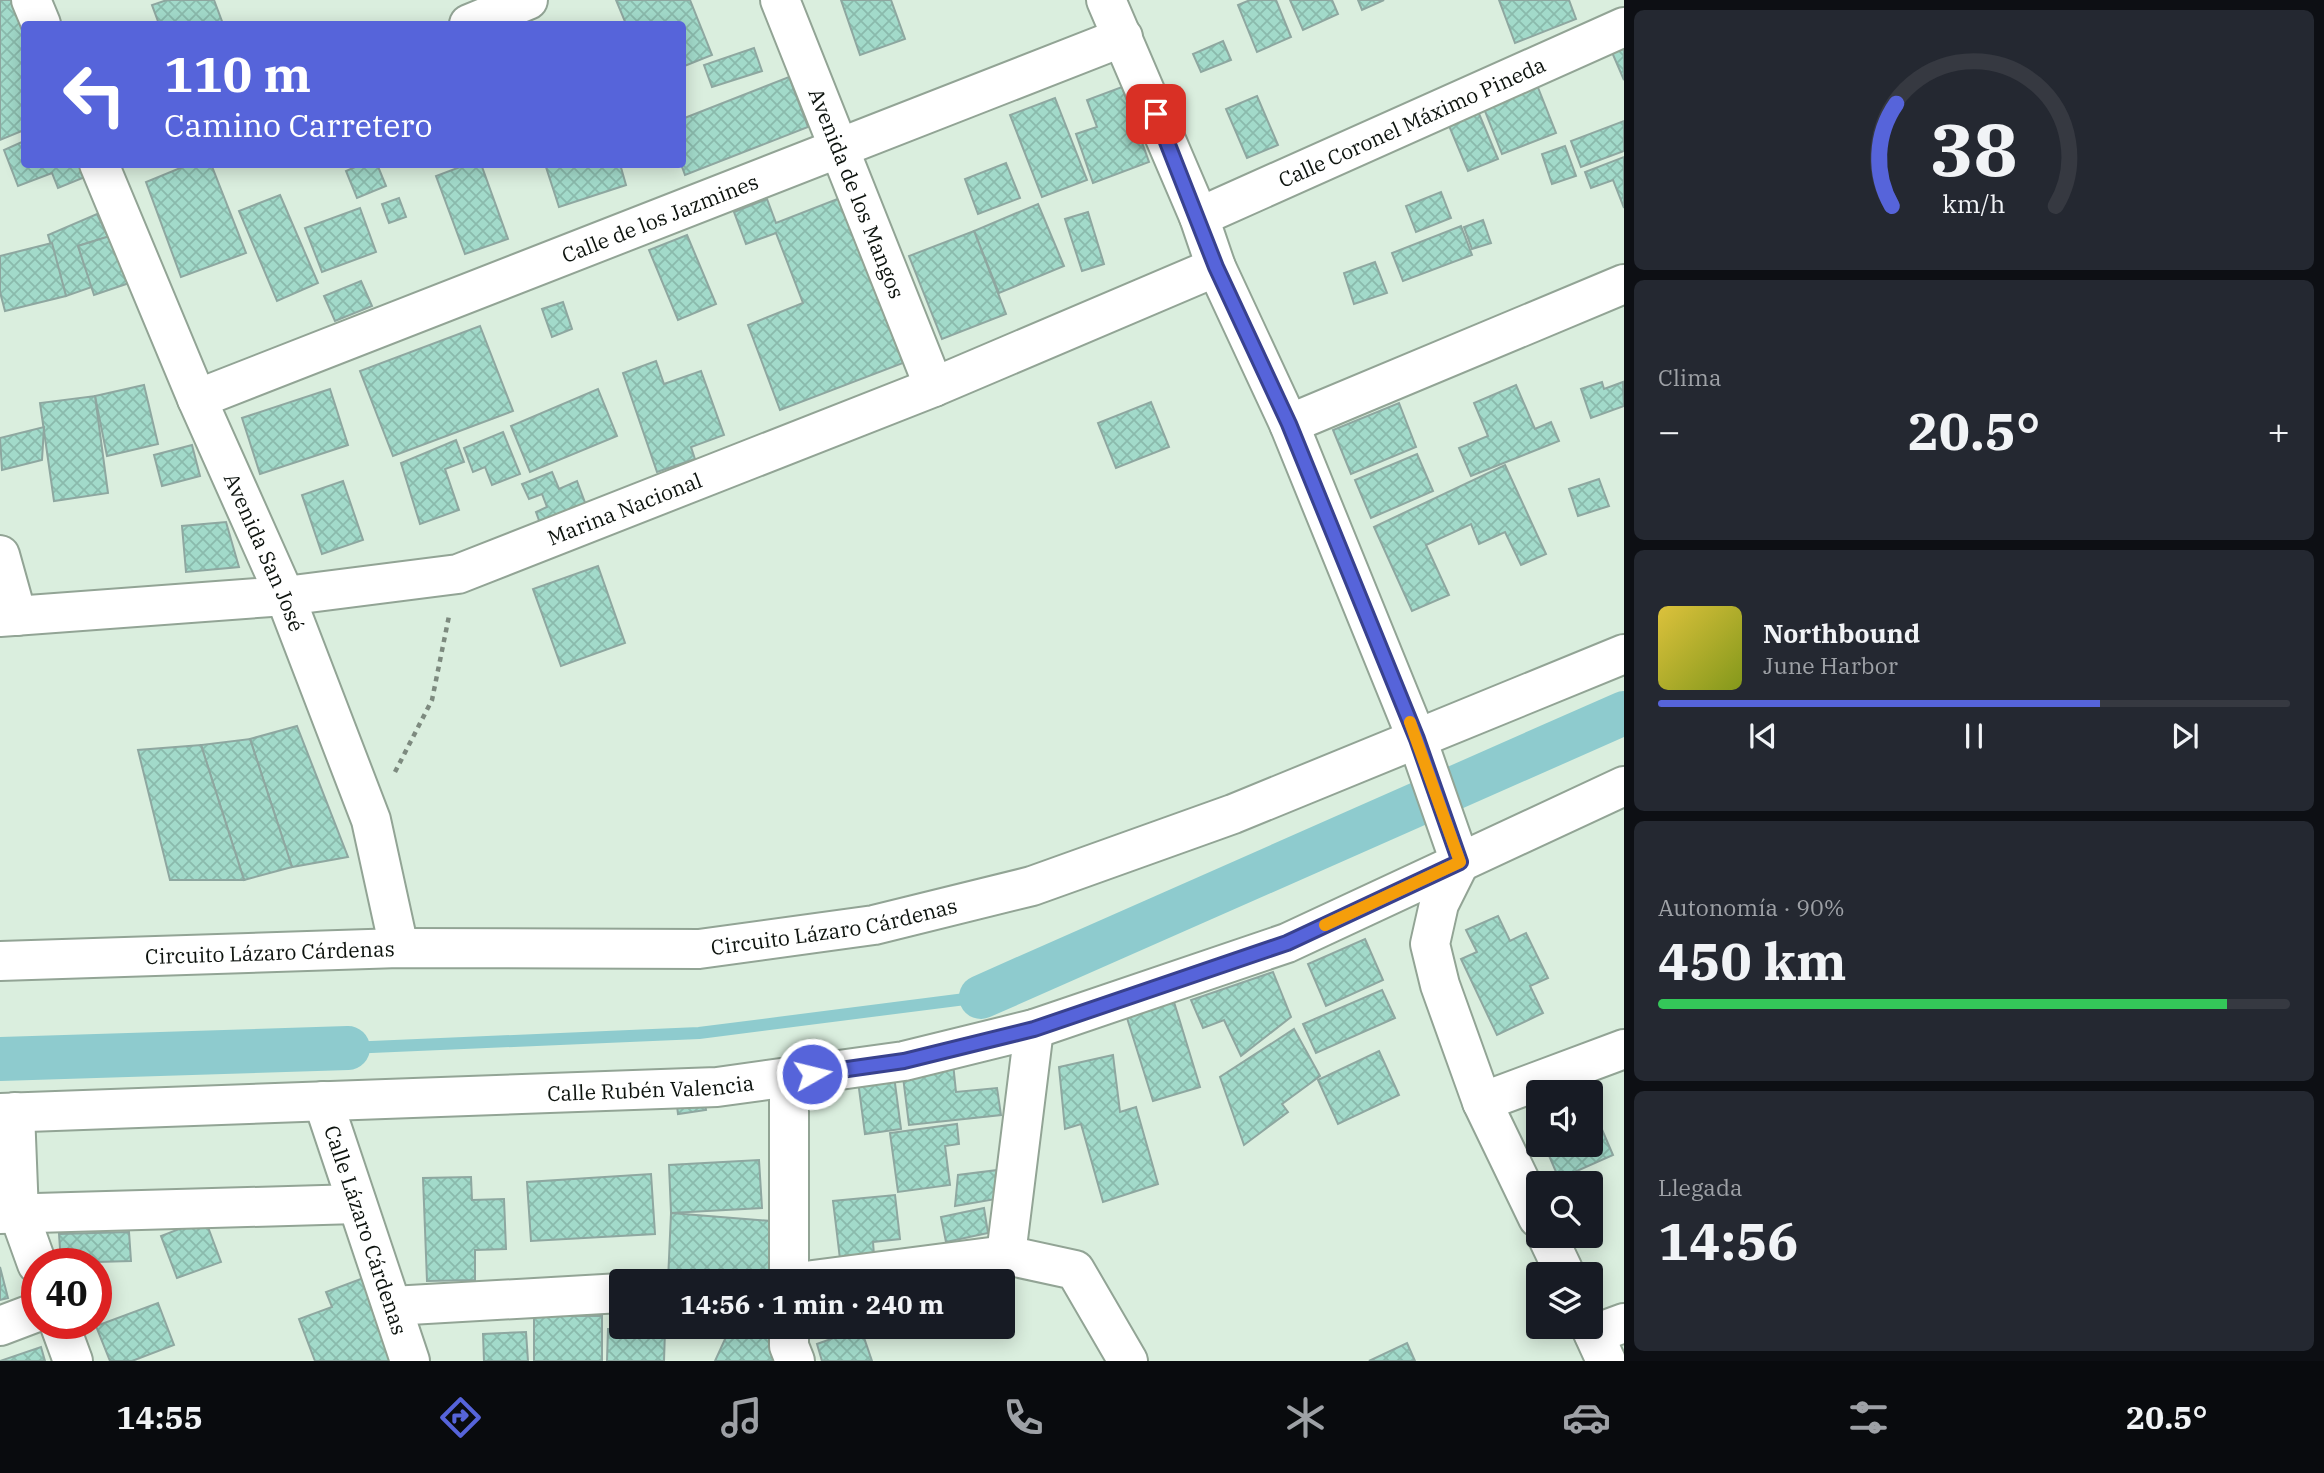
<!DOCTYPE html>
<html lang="es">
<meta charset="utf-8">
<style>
body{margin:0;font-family:"IBM Plex Serif",serif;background:#242831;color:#f1f3f6;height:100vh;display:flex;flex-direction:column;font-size:26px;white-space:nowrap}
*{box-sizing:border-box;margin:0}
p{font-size:23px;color:#9ea1a6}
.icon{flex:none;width:38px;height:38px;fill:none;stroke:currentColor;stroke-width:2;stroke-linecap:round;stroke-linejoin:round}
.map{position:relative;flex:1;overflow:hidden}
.details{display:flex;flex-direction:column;gap:10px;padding:10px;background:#0d0f14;width:700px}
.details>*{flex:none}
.top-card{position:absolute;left:21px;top:21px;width:665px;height:147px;border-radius:7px;box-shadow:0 4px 18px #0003;background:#5664da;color:#fff;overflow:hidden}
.tools{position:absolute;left:1526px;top:1080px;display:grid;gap:14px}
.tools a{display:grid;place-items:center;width:77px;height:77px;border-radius:7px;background:#171b24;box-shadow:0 4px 18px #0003;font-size:35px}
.speed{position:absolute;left:21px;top:1248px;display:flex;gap:14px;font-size:35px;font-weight:700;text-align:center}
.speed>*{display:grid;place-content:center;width:91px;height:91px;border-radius:50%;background:#171b24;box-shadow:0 4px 18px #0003;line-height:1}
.speed .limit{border:10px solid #d22;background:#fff;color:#111}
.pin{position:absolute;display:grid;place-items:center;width:60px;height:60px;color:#fff;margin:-30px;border-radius:14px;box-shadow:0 4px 10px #0006}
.me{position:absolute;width:77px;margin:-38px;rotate:82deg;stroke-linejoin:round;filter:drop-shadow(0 0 5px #0008)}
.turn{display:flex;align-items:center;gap:24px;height:147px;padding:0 28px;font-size:32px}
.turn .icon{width:91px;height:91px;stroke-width:2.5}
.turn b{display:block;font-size:49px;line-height:60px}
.big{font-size:52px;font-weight:700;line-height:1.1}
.details .card{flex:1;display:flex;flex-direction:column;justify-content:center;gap:10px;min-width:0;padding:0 24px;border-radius:10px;background:#242831}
.details .dial{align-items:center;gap:0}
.dial svg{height:182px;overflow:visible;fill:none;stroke:#363941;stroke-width:7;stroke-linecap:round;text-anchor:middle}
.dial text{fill:#f1f3f6;stroke:none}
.song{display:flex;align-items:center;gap:21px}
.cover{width:84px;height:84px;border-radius:10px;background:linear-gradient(135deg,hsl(50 70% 55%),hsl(70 70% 35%))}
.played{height:7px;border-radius:4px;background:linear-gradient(90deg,#5664da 70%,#363941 70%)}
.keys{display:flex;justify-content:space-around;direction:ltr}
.heat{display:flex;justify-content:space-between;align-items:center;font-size:38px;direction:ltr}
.charge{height:10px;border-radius:5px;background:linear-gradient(90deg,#34c759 90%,#363941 0)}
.trip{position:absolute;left:609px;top:1269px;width:406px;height:70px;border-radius:7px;background:#171b24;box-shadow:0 4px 18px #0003;font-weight:700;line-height:70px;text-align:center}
.tab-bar{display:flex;height:112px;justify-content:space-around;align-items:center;background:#090b0e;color:#9ea1a6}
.tab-bar .icon{width:49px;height:49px}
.tab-bar .current{color:#5664da}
.tab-bar b{font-size:32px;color:#f1f3f6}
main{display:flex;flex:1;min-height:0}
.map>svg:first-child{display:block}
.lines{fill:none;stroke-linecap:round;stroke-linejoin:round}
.stream{stroke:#8ecbce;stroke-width:12}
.canal{stroke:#8ecbce;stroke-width:44}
.building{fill:url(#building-cross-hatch);stroke:#8ea7a0;stroke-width:2}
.street-casing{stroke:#92a495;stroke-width:42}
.secondary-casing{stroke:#92a495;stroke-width:42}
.path{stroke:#7d8a7f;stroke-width:4.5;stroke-dasharray:5 5;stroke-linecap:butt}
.street{stroke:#fff;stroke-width:38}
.secondary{stroke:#fff;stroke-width:38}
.route-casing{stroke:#38418e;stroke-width:18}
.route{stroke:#5664da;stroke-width:12}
.slow{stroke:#f59e0b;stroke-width:12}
.labels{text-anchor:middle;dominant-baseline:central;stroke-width:6;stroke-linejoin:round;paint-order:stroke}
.street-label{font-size:21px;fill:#0d130e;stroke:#daeede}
</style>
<main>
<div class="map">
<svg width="1624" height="1361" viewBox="0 0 1624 1361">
<defs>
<pattern id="building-cross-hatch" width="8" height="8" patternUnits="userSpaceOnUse" patternTransform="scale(1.75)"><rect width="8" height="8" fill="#a2daca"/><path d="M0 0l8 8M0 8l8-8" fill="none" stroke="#8abaac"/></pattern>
</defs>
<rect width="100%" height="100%" fill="#daeede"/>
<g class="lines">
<polyline class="stream" points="348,1048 699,1033 981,997"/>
<g class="canal">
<polyline points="981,997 1624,713"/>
<polyline points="0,1059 348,1048"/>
</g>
</g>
<g class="building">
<polygon points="0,0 14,0 24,25 24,130 0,140"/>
<polygon points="167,0 214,0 223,24 159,24 152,5"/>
<polygon points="616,0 690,0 712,55 682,67 682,24 626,24"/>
<polygon points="841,0 891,0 905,39 860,55"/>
<polygon points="1250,0 1276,0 1291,37 1257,52 1238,5"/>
<polygon points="1290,0 1332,0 1338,14 1303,30"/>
<polygon points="1358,0 1384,0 1362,10"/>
<polygon points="1499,0 1569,0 1576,19 1515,43"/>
<polygon points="1223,41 1231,60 1201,72 1193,54"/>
<polygon points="1624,45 1624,80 1611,50"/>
<polygon points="754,48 762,71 712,87 704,65"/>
<polygon points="789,77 808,127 685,175 681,164 682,119"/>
<polygon points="1537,85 1556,133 1502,154 1483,106"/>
<polygon points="1122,87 1149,162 1093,183 1076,134 1097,127 1087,100"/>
<polygon points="1257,96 1278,145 1247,158 1226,109"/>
<polygon points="1055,98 1087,180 1042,197 1010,115"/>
<polygon points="1477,109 1498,159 1468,171 1447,121"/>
<polygon points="1624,121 1624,151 1581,167 1571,141"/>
<polygon points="24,141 24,164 86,164 90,175 58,188 52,173 18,186 4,150"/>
<polygon points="1565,146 1576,176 1552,184 1542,154"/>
<polygon points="1624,157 1624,208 1613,180 1591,188 1585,172"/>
<polygon points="1006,163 1020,198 978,214 965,179"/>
<polygon points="190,164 211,164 246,253 181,277 146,182"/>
<polygon points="362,164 377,164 386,186 357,198 346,171"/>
<polygon points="468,164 481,164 508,239 465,254 436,176"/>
<polygon points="545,164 620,164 626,185 559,207"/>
<polygon points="1441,192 1451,218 1416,232 1406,206"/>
<polygon points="280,195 318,283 277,301 239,211"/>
<polygon points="399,198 406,217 389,223 382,204"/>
<polygon points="840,198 903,363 780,410 748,325 803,303 776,233 746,244 734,212 767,199 776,223"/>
<polygon points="1038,204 1064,266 999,293 974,231"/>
<polygon points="360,208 376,252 322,272 305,228"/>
<polygon points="1088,212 1104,264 1082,271 1065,219"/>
<polygon points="97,214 108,237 78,246 92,287 66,296 48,235"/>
<polygon points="1483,220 1491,243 1472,249 1464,227"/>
<polygon points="1461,226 1472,255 1403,281 1392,253"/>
<polygon points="974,231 1006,314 942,339 909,256"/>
<polygon points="116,234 132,282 94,295 78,246"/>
<polygon points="687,235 716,304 678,320 649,250"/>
<polygon points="52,243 66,296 5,311 0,292 0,256"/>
<polygon points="1375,262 1387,293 1354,304 1344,273"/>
<polygon points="361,281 372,306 335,321 324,296"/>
<polygon points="563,302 572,329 552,337 542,309"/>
<polygon points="480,326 513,411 393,456 360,371"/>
<polygon points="656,361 664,384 701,371 724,435 691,447 695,459 657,472 623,373"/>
<polygon points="1602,382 1604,389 1623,382 1624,406 1591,418 1581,389"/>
<polygon points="144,385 158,444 107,456 95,396"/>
<polygon points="1516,385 1535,429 1551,422 1559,441 1471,476 1459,448 1488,436 1474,403"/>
<polygon points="330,389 348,445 260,474 242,418"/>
<polygon points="598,389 617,436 530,472 511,426"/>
<polygon points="95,396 108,493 54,501 40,403"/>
<polygon points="1151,402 1169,447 1116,468 1098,423"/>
<polygon points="1399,403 1416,447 1351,474 1333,430"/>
<polygon points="44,427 42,460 2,470 0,438"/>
<polygon points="503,432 520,474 492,485 485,467 473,472 464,448"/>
<polygon points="456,440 464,462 445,469 459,510 420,524 401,463"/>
<polygon points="192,445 200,476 162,486 154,455"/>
<polygon points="1417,454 1433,491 1371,518 1355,480"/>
<polygon points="1505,465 1546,554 1521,565 1505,532 1479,544 1471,524 1426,545 1449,595 1412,611 1374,527"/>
<polygon points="552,472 559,489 577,481 587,508 541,526 536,512 547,507 542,494 529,499 522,484"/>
<polygon points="1599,479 1609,506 1578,516 1569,489"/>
<polygon points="343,481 363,540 322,554 302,495"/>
<polygon points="226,522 239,567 186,572 182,526"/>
<polygon points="598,566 625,643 561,666 533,589"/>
<polygon points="297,726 348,857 292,867 250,739"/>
<polygon points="250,739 292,867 244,880 201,745"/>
<polygon points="201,745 244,880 170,880 138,750"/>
<polygon points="1498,916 1510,941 1526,933 1548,978 1530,986 1543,1013 1497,1035 1461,959 1477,952 1466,930"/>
<polygon points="1365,939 1383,980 1326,1006 1308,964"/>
<polygon points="1273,972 1291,1017 1241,1056 1224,1020 1203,1028 1191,1000"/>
<polygon points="1382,990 1395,1018 1316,1053 1303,1024"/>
<polygon points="1174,1002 1200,1087 1153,1101 1127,1018"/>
<polygon points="1294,1029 1320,1076 1282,1104 1288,1112 1244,1145 1220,1077"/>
<polygon points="1379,1051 1399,1095 1338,1124 1318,1080"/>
<polygon points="1113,1055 1120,1112 1136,1107 1158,1184 1103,1202 1081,1124 1065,1129 1059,1067"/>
<polygon points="953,1063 956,1092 997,1088 1001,1115 909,1125 902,1069"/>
<polygon points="894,1076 901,1129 865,1134 858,1081"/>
<polygon points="703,1093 706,1110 678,1114 676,1098"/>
<polygon points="1591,1104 1613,1155 1559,1179 1544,1144 1591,1144"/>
<polygon points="957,1124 959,1144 945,1146 950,1185 898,1192 890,1133"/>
<polygon points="759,1160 762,1208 671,1213 669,1165"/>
<polygon points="998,1170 996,1199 955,1206 958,1175"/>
<polygon points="651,1174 655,1234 531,1241 527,1182"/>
<polygon points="471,1177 472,1200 504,1199 506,1249 475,1250 475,1280 427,1281 423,1178"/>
<polygon points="895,1195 900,1239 873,1242 874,1255 840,1259 833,1201"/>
<polygon points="984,1208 988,1233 946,1242 941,1217"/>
<polygon points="671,1213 771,1221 770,1281 668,1281"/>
<polygon points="205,1219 221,1262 177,1278 161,1236"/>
<polygon points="129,1232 131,1261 61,1263 59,1234"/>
<polygon points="0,1267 8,1298 0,1300"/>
<polygon points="366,1277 398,1361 315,1361 299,1319 332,1307 326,1292"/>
<polygon points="158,1303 174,1345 132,1361 110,1361 96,1326"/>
<rect x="534" y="1316" width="68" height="45"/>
<polygon points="731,1326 771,1326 779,1361 715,1361"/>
<polygon points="830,1326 860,1326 872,1361 822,1361 817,1344 834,1338"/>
<polygon points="608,1329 665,1330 664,1361 607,1361"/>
<polygon points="526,1332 528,1361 484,1361 483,1334"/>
<polygon points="1407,1343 1415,1361 1369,1361"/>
<polygon points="41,1347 45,1361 0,1361"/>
</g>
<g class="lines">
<defs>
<g id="street">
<polyline points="31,0 41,24"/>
<path id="s1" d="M 780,0 L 934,387"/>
<polyline points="1106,0 1199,217 1216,267 1289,424 1417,739 1460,862 1439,904 1430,944 1440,985 1482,1102 1538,1218"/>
<polyline points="469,24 528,0"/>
<path id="s2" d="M 99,164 L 197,399 L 285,596 L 371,820 L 399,948"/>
<path id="s3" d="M 1199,217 L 1624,27"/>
<path id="s4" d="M 197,399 L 1123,37"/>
<polyline points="1289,424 1624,284"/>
<polyline points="0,555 17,616"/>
<path id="s5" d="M 0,617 L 285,596 L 458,574 L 934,387 L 1216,267"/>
<path id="s6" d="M 323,1101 L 410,1361"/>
<polyline points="1482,1102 1624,1049"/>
<polyline points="15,1112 19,1214 37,1264"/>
<polyline points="0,1214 357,1204"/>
<polyline points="1547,1236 1565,1274"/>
<polyline points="1006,1255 1034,1029"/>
<polyline points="789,1281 789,1077"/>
<polyline points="805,1281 1006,1255 1075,1270 1128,1361"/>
<polyline points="392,1306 621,1293"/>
<polyline points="59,1323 73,1361"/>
<polyline points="0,1326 37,1312"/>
<polyline points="789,1326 789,1346 795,1361"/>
<polyline points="1590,1326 1606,1361"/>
<polyline points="1594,1334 1624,1323"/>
</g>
<g id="secondary">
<path id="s7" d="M 0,961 L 399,948 L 699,949 L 874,925 L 1032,886 L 1233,814 L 1624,654"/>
<path id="s8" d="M 0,1113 L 717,1087 L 904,1061 L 1034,1029 L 1287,943 L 1624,786"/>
</g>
</defs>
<use href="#street" class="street-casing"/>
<use href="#secondary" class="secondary-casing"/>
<polyline class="path" points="395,772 432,700 449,616"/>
<use href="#street" class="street"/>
<use href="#secondary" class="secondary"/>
</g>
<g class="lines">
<defs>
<polyline id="route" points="812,1074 904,1061 1034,1029 1287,943 1460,862 1417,739 1289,424 1216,267 1156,114"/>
</defs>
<use href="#route" class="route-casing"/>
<use href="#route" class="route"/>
<polyline class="slow" points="1325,925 1460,862 1410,722"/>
</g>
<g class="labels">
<g class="street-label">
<text stroke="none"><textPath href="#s3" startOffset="233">Calle Coronel Máximo Pineda</textPath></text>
<text stroke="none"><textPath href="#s1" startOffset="208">Avenida de los Mangos</textPath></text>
<text stroke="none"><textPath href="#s4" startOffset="497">Calle de los Jazmines</textPath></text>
<text stroke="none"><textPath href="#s5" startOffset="639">Marina Nacional</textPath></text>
<text stroke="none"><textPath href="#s2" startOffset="422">Avenida San José</textPath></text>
<text stroke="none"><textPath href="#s7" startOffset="836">Circuito Lázaro Cárdenas</textPath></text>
<text stroke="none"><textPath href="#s7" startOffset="270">Circuito Lázaro Cárdenas</textPath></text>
<text stroke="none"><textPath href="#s8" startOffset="651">Calle Rubén Valencia</textPath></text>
<text stroke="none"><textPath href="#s6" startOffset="136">Calle Lázaro Cárdenas</textPath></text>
</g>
</g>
</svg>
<div class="tools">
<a><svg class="icon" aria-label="sound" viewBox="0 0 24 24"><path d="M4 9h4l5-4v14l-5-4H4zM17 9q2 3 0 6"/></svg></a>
<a><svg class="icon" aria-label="search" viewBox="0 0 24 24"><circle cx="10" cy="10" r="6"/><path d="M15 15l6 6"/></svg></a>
<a><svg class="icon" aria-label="layers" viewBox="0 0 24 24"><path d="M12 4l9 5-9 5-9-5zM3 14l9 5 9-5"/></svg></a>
</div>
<div class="speed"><div class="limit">40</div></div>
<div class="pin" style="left:1156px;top:114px;background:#d93025"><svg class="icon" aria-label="arrive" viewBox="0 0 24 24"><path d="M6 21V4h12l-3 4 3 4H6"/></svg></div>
<svg class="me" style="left:812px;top:1074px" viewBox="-20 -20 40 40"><circle r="17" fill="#5664da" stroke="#fff" stroke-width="3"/><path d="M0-11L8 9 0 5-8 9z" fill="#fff"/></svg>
<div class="trip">14:56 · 1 min · 240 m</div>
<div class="top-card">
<div class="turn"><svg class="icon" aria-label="left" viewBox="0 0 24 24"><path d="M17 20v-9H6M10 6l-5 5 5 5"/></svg><div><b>110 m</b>Camino Carretero</div></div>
</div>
</div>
<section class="details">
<div class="card dial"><svg viewBox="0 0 100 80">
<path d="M14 69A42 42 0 1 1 86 69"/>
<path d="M14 69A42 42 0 0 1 16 24" stroke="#5664da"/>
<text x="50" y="56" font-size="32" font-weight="700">38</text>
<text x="50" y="72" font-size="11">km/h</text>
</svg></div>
<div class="card"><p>Clima</p>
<div class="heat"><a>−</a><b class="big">20.5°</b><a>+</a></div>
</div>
<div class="card">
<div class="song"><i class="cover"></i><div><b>Northbound</b><p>June Harbor</p></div></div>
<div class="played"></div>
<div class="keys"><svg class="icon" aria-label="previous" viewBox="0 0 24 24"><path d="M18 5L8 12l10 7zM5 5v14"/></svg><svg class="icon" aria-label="pause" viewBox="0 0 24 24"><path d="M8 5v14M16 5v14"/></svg><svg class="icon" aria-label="next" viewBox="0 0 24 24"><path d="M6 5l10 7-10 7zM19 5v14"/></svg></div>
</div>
<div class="card"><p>Autonomía · 90%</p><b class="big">450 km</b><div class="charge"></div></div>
<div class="card"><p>Llegada</p><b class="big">14:56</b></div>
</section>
</main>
<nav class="tab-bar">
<b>14:55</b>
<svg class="icon current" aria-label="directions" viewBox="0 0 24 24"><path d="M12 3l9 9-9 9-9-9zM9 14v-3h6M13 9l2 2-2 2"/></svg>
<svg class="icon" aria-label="music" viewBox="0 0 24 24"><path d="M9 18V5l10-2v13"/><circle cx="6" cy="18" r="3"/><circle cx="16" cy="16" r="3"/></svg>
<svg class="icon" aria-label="phone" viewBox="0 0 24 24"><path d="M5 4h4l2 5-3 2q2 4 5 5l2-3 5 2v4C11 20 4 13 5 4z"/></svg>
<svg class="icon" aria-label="climate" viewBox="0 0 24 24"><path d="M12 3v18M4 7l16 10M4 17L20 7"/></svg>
<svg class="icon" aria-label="car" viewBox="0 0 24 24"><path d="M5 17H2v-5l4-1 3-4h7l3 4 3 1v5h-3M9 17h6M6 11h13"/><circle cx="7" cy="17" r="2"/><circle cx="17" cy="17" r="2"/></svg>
<svg class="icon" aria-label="filters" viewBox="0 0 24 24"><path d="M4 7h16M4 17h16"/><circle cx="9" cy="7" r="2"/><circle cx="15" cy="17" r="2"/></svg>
<b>20.5°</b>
</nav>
